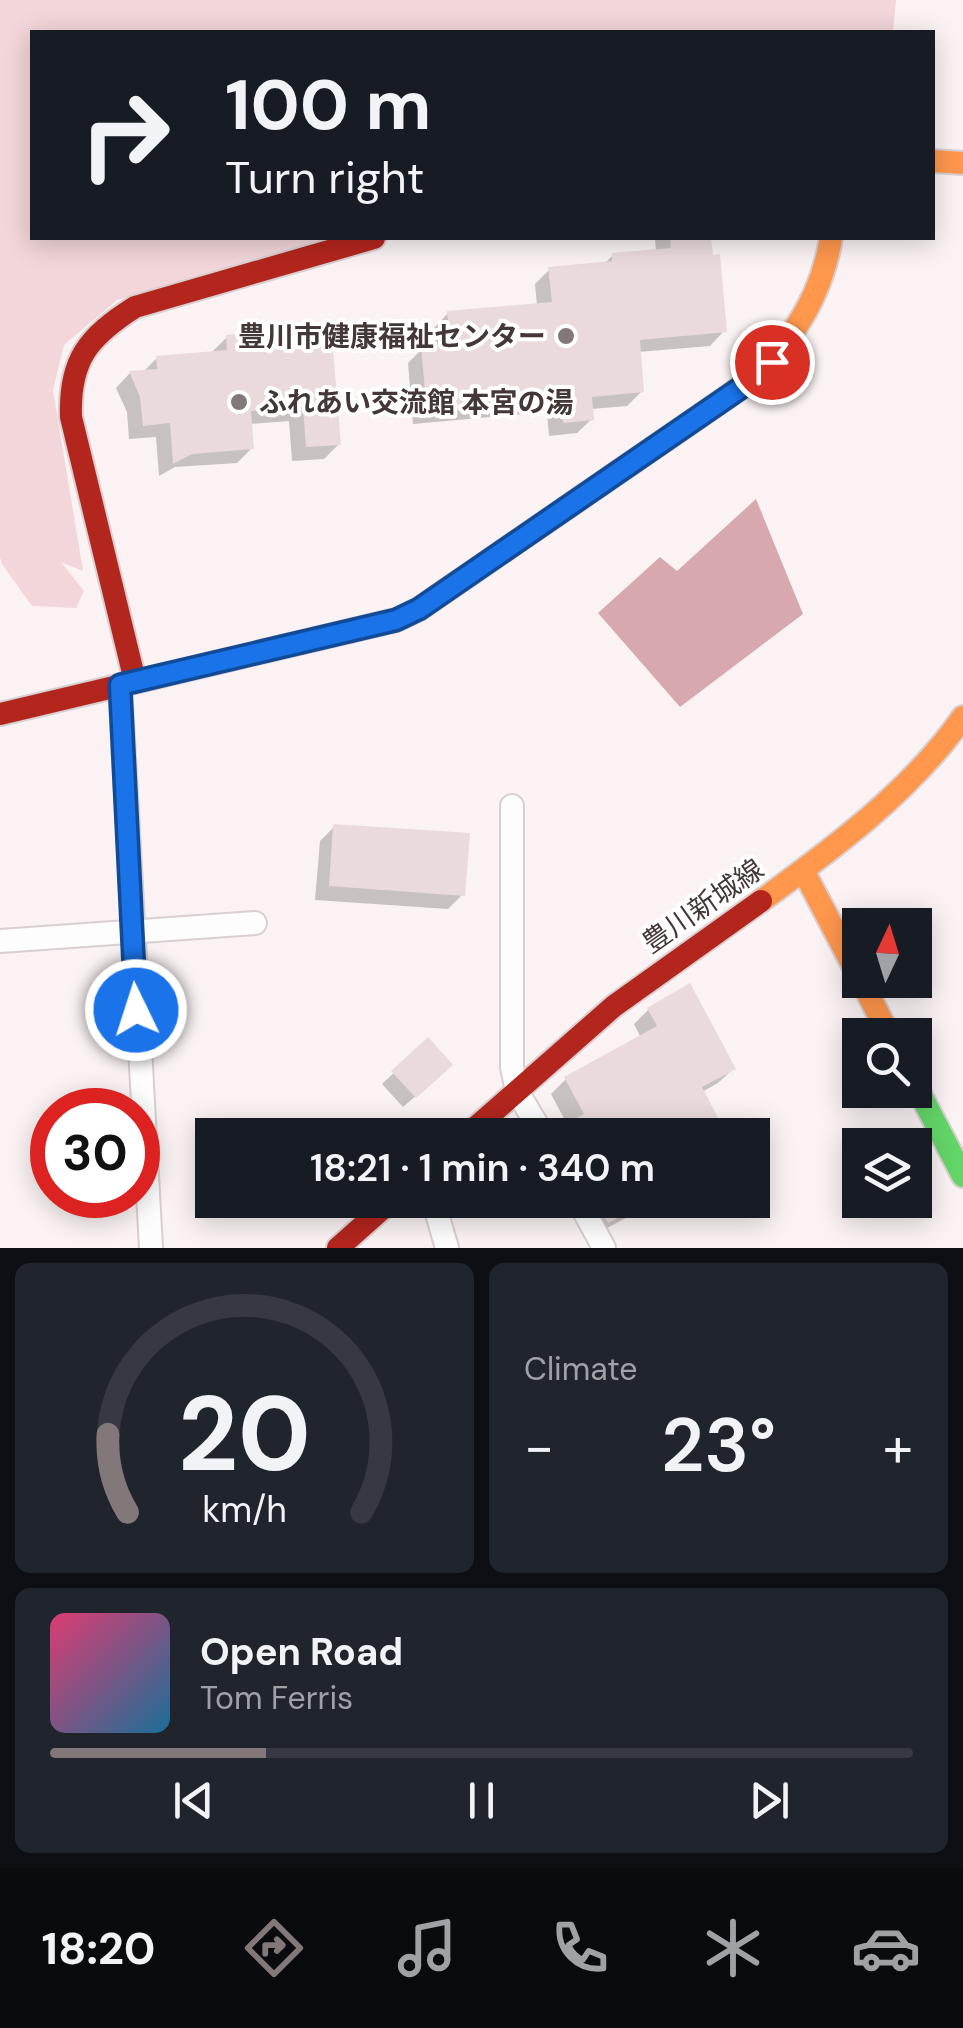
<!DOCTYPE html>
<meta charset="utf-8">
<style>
body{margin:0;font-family:"DM Sans","Noto Sans JP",sans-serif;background:#20242c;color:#f1f3f6;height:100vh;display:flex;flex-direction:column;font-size:38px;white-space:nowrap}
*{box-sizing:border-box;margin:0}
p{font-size:32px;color:#9ea1a6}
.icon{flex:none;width:55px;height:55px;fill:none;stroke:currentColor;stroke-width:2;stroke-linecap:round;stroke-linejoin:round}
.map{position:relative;height:1248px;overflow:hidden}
.panel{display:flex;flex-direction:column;gap:15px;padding:15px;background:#0d0f14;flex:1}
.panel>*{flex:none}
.guide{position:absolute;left:30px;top:30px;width:905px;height:210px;border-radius:0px;box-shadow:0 5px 25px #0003;background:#171b24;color:#f1f3f6;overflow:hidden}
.needle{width:65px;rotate:4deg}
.tools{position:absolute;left:842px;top:908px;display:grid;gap:20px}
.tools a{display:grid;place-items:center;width:90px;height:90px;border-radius:0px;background:#171b24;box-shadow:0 5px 25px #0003;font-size:50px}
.speed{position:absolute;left:30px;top:1088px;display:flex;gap:20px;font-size:50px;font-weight:700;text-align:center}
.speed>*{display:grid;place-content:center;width:130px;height:130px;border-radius:50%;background:#171b24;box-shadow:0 5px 25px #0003;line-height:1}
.speed .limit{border:15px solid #d22;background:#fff;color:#111}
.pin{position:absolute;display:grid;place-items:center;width:85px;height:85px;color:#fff;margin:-42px;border:5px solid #fff;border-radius:50%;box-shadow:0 2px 10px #0007}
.me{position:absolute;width:110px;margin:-55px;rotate:356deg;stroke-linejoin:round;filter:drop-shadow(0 0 8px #0008)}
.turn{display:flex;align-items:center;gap:35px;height:210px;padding:0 30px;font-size:45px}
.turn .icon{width:130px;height:130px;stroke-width:2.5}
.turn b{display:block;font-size:70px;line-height:85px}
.big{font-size:75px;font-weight:600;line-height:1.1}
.panel .tile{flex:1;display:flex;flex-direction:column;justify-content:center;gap:15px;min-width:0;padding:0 35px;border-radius:15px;background:#20242c}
.panel .dial{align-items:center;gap:0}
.dial svg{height:260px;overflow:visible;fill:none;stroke:#363941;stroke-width:7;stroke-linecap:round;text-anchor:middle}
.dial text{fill:#f1f3f6;stroke:none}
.song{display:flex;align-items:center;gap:30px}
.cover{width:120px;height:120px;border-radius:15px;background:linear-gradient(135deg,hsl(340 70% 55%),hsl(200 70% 35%))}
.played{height:10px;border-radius:5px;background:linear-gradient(90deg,#837879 25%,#363941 25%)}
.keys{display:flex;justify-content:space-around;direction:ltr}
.heat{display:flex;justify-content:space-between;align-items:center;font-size:55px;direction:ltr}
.panel .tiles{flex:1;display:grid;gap:15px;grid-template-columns:1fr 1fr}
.tile:last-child{grid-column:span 2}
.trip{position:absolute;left:195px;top:1118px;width:575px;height:100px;border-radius:0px;background:#171b24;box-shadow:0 5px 25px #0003;font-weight:600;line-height:100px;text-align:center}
.tab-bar{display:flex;height:160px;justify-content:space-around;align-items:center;background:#090b0e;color:#9ea1a6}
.tab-bar .icon{width:70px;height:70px}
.tab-bar .selected{color:#837879}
.tab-bar b{font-size:45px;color:#f1f3f6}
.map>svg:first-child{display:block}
.green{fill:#f2d6d9}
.water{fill:#d7a9af}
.shadow{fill:#0003}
.building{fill:#eadadc}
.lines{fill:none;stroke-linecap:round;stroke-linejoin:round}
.street-casing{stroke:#d9cfd0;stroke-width:26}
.fast-casing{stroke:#d9cfd0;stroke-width:26}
.slow-casing{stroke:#d9cfd0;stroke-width:26}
.jam-casing{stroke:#d9cfd0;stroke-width:26}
.street{stroke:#fefdfd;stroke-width:22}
.fast{stroke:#63d668;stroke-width:22}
.slow{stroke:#ff974d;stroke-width:22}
.jam{stroke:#b3261e;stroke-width:22}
.route-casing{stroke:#114b97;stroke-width:25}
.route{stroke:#1a73e8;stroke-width:18}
.poi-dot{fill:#837879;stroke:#fff;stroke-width:4}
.labels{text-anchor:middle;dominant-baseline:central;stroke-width:8;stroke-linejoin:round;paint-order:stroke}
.poi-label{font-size:28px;font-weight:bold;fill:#433738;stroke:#fff;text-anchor:end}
.street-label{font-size:28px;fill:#433738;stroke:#fff}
</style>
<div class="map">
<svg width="963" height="1248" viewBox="0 0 963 1248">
<rect width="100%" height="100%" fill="#faf2f3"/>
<polygon class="green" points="0,0 896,0 893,32 32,32 32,238 353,238 117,300 64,345 53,390 83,571 61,562 84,591 76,608 32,606 2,564 0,557"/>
<polygon class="water" points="756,499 803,614 680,707 598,613 660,557 677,571"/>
<g class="shadow">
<polygon points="655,238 709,238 724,331 710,346 638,352 642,391 627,406 591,409 592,419 577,433 549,436 547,412 413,424 408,363 422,349 436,348 434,328 448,313 537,306 535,284 550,269 604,264 613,255 656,252"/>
<polygon points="329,329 339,444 324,459 292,461 289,421 250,424 252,448 237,463 175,467 159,476 156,437 129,439 127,412 116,388 130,373 142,373 157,358 212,352 227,337"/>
<polygon points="334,827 463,894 448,909 315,900 320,841"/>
<polygon points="648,1010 733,1069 718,1083 702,1092 724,1135 555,1135 568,1126 551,1094 566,1079 641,1038 634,1024"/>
<polygon points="428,1041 439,1076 403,1107 382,1084"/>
<polygon points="573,1200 660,1200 592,1236"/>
</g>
<g class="building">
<polygon points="670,238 711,238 713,255 720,254 727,332 640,340 644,392 592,397 594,420 563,423 561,399 427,411 421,347 450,344 447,311 552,302 548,267 612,261 612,253 671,248"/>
<polygon points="331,326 341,445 306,447 303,407 251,411 254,449 192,454 173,464 170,423 143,426 140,397 129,371 157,369 156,356 227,350 226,335"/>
<polygon points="333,824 470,833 465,896 329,886"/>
<polygon points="690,983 736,1069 702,1087 727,1135 558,1135 556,1129 584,1114 564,1077 657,1026 647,1008"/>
<polygon points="428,1037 453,1065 416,1098 391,1071"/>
<polygon points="595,1200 651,1200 608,1223"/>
</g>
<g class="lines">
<defs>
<g id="street">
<polyline points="120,685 151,1248"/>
<polyline points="512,806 512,1067 517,1091 543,1135"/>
<polyline points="0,941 255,923"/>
<polyline points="433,1200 447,1248"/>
<polyline points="578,1200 604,1248"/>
</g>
<polyline id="fast" points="915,1084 963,1176"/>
<g id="slow">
<polyline points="932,161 963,163"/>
<path d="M 723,400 C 780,361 820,306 831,238"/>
<polyline points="804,872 860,979"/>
<path d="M 761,901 C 834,848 911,791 963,717"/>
<polyline points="861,980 889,1035"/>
</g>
<g id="jam">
<path d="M 135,681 L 71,417 C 69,360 88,337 135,307 L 374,238"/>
<polyline points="0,714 396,620 419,609 723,400"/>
<polyline points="467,1135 614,1006 761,901"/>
<polyline points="338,1248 392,1200"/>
</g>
</defs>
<use href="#street" class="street-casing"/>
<use href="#fast" class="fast-casing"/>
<use href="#slow" class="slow-casing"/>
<use href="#jam" class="jam-casing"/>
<use href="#street" class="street"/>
<use href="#fast" class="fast"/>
<use href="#slow" class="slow"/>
<use href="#jam" class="jam"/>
</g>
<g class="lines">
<defs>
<polyline id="route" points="136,1010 120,685 396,620 419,609 742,387 772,362"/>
</defs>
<use href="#route" class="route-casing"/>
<use href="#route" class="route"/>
</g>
<g class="poi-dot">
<circle cx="566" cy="336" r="10"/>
<circle cx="239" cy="402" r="10"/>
</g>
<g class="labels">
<g class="poi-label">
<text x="546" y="336">豊川市健康福祉センター</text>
<text x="259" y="402" text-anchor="start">ふれあい交流館 本宮の湯</text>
</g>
<g class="street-label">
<text transform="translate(703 906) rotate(-35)">豊川新城線</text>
</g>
</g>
</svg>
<div class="tools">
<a><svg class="needle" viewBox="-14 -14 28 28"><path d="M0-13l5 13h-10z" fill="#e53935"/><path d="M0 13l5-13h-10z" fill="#9ea1a6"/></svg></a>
<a><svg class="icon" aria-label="search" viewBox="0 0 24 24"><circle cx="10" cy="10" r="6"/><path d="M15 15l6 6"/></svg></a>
<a><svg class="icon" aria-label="layers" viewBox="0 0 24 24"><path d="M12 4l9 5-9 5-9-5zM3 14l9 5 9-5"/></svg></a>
</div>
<div class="speed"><div class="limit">30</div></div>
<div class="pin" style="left:772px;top:362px;background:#d93025"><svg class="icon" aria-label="arrive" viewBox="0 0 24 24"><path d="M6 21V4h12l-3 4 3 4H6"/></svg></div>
<svg class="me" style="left:136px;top:1010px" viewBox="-20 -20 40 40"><circle r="17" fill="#1a73e8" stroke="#fff" stroke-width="3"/><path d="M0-11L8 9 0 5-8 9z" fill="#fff"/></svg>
<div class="trip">18:21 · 1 min · 340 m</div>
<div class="guide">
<div class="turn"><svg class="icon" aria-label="right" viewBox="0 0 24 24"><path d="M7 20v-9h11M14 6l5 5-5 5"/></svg><div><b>100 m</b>Turn right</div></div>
</div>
</div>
<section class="panel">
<div class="tiles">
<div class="tile dial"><svg viewBox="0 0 100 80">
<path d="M14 69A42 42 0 1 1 86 69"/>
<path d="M14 69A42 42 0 0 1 8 45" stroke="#837879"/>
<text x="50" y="56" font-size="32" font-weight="700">20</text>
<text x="50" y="72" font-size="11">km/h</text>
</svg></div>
<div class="tile"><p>Climate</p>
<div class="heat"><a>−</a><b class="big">23°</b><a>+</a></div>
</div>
<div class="tile">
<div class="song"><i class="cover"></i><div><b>Open Road</b><p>Tom Ferris</p></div></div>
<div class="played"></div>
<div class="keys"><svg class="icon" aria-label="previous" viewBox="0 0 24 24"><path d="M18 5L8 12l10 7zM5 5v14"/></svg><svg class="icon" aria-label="pause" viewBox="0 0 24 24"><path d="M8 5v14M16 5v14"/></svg><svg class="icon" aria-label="next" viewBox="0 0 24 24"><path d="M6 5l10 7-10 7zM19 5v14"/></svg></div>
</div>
</div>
</section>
<nav class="tab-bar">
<b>18:20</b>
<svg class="icon selected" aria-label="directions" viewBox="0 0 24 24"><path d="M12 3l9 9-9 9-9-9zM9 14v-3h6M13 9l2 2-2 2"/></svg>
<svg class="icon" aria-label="music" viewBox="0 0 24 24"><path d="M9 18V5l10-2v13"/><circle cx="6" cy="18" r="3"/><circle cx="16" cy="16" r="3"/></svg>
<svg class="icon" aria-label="phone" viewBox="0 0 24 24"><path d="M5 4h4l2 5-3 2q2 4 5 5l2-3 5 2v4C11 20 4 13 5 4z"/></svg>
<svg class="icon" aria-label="climate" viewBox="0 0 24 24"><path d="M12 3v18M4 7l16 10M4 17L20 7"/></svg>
<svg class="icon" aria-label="car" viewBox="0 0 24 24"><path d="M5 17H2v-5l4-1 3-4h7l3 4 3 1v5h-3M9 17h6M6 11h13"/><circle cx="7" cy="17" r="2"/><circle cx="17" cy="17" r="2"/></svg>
</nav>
